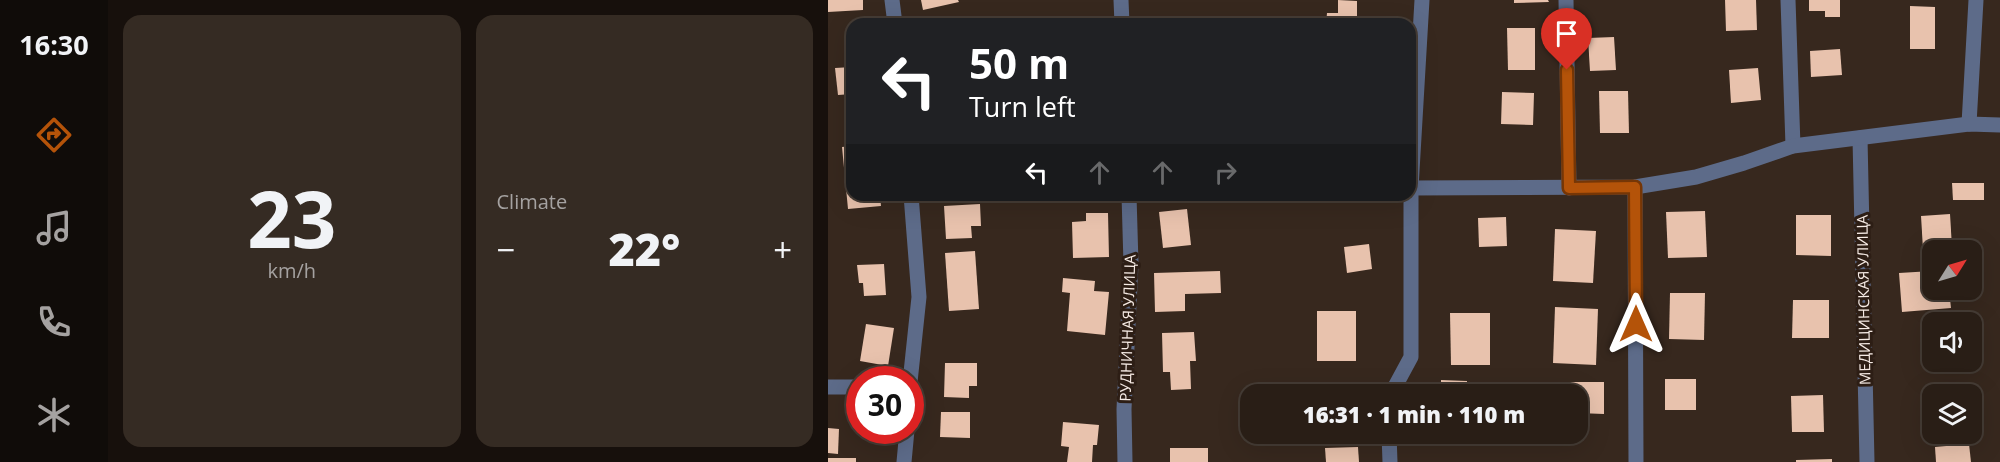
<!DOCTYPE html>
<meta charset="utf-8">
<style>
body{margin:0;font-family:"Open Sans",sans-serif;background:#352b23;color:#f1f3f6;height:100vh;display:flex;flex-direction:column;font-size:22px;white-space:nowrap}
*{box-sizing:border-box;margin:0}
p{font-size:20px;color:#a5a2a1}
.icon{flex:none;width:33px;height:33px;fill:none;stroke:currentColor;stroke-width:2;stroke-linecap:round;stroke-linejoin:round}
.map{position:relative;flex:1;overflow:hidden}
.details{display:flex;flex-direction:column;gap:15px;padding:15px;background:#17100c;width:720px}
.details>*{flex:none}
.banner{position:absolute;left:18px;top:18px;width:570px;height:183px;border-radius:18px;box-shadow:0 6px 24px #0002,0 0 0 2px #453c35;background:#202124;color:#fff;overflow:hidden}
.needle{width:39px;rotate:53deg}
.controls{position:absolute;left:1094px;top:240px;display:grid;gap:12px}
.controls a{display:grid;place-items:center;width:60px;height:60px;border-radius:12px;background:#291e16;box-shadow:0 6px 24px #0002,0 0 0 2px #453c35;font-size:30px}
.speed{position:absolute;left:18px;top:366px;display:flex;gap:12px;font-size:30px;font-weight:700;text-align:center}
.speed>*{display:grid;place-content:center;width:78px;height:78px;border-radius:50%;background:#291e16;box-shadow:0 6px 24px #0002,0 0 0 2px #453c35;line-height:1}
.speed .limit{border:9px solid #d22;background:#fff;color:#111}
.pin{position:absolute;display:grid;place-items:center;width:51px;height:51px;color:#fff;margin:-62px -26px;border-radius:50% 50% 50% 0;rotate:-45deg;box-shadow:0 0 6px #0007}
.pin .icon{rotate:45deg}
.me{position:absolute;width:66px;margin:-33px;rotate:0deg;stroke-linejoin:round;filter:drop-shadow(0 0 4px #0008)}
.turn{display:flex;align-items:center;gap:21px;height:126px;padding:0 24px;font-size:27px}
.turn .icon{width:78px;height:78px;stroke-width:2.5}
.turn b{display:block;font-size:42px;line-height:51px}
.lanes{display:flex;align-items:center;height:57px;padding:0 24px;background:#0003;justify-content:center;gap:30px;direction:ltr}
.lanes .off{opacity:.35}
.big{font-size:45px;font-weight:800;line-height:1.1}
.details .card{flex:1;display:flex;flex-direction:column;justify-content:center;gap:9px;min-width:0;padding:0 21px;border-radius:18px;background:#352b23}
.details .dial{align-items:center;gap:0}
.dial b{font-size:78px;line-height:1}
.heat{display:flex;justify-content:space-between;align-items:center;font-size:33px;direction:ltr}
.details .tiles{flex:1;display:grid;gap:15px;grid-template-columns:repeat(2,1fr)}
.trip{position:absolute;left:412px;top:384px;width:348px;height:60px;border-radius:18px;background:#291e16;box-shadow:0 6px 24px #0002,0 0 0 2px #453c35;font-weight:800;line-height:60px;text-align:center}
main{display:flex;flex:1;min-height:0}
.tabs{display:flex;flex-direction:column;width:108px;justify-content:space-around;align-items:center;background:#100c09;color:#a5a2a1}
.tabs .icon{width:42px;height:42px}
.tabs .on{color:#b45309}
.tabs b{font-size:27px;color:#f1f3f6}
.map>svg:first-child{display:block}
.building{fill:#e8c2ad}
.lines{fill:none;stroke-linecap:round;stroke-linejoin:round}
.street{stroke:#5d6b89;stroke-width:15}
.route-casing{stroke:#753606;stroke-width:15}
.route{stroke:#b45309;stroke-width:10}
.labels{text-anchor:middle;dominant-baseline:central;stroke-width:6;stroke-linejoin:round;paint-order:stroke}
.street-label{font-size:15px;fill:#f6ebe5;stroke:#2d1e15}
</style>
<main>
<nav class="tabs">
<b>16:30</b>
<svg class="icon on" aria-label="directions" viewBox="0 0 24 24"><path d="M12 3l9 9-9 9-9-9zM9 14v-3h6M13 9l2 2-2 2"/></svg>
<svg class="icon" aria-label="music" viewBox="0 0 24 24"><path d="M9 18V5l10-2v13"/><circle cx="6" cy="18" r="3"/><circle cx="16" cy="16" r="3"/></svg>
<svg class="icon" aria-label="phone" viewBox="0 0 24 24"><path d="M5 4h4l2 5-3 2q2 4 5 5l2-3 5 2v4C11 20 4 13 5 4z"/></svg>
<svg class="icon" aria-label="climate" viewBox="0 0 24 24"><path d="M12 3v18M4 7l16 10M4 17L20 7"/></svg>
</nav>
<section class="details">
<div class="tiles">
<div class="card dial"><b>23</b><p>km/h</p></div>
<div class="card"><p>Climate</p>
<div class="heat"><a>−</a><b class="big">22°</b><a>+</a></div>
</div>
</div>
</section>
<div class="map">
<svg width="1172" height="462" viewBox="0 0 1172 462">
<rect width="100%" height="100%" fill="#37281e"/>
<g class="building">
<polygon points="0,0 35,0 35,10 0,12"/>
<polygon points="93,0 130,0 131,2 95,10"/>
<polygon points="510,0 529,1 529,24 498,24 499,13 510,13"/>
<polygon points="686,0 720,0 721,2 686,3"/>
<polygon points="897,0 928,0 929,30 898,31"/>
<polygon points="981,0 1012,0 1012,17 997,17 997,11 981,11"/>
<polygon points="1082,6 1107,7 1107,49 1082,49"/>
<polygon points="679,28 707,28 707,70 680,70"/>
<polygon points="786,37 788,70 762,71 760,38"/>
<polygon points="1012,49 1014,75 983,77 982,51"/>
<polygon points="24,67 24,94 10,95 7,68"/>
<polygon points="930,68 933,100 903,103 901,70"/>
<polygon points="771,91 800,91 801,133 772,133"/>
<polygon points="674,92 706,93 705,125 673,124"/>
<polygon points="24,146 24,195 52,195 53,206 20,209 14,147"/>
<polygon points="1124,183 1156,183 1156,200 1125,200"/>
<polygon points="152,204 153,226 143,226 144,238 118,239 116,206"/>
<polygon points="359,209 363,245 335,248 331,212"/>
<polygon points="877,211 879,257 840,258 838,212"/>
<polygon points="258,213 280,213 281,257 245,258 244,222 258,221"/>
<polygon points="1122,214 1124,247 1095,249 1093,216"/>
<polygon points="968,215 1003,215 1003,256 968,255"/>
<polygon points="678,217 679,246 651,247 650,218"/>
<polygon points="727,229 768,231 765,283 725,281"/>
<polygon points="541,244 544,269 519,273 516,247"/>
<polygon points="147,251 151,309 121,311 117,253"/>
<polygon points="56,264 58,295 36,296 35,283 31,283 29,265"/>
<polygon points="392,271 393,293 357,294 357,311 327,312 326,273"/>
<polygon points="1104,271 1104,290 1121,290 1123,308 1074,312 1071,273"/>
<polygon points="235,278 267,281 266,291 281,292 277,335 239,331 242,293 234,292"/>
<polygon points="842,293 877,293 876,340 841,339"/>
<polygon points="965,300 1001,300 1001,338 964,338"/>
<polygon points="727,307 770,309 768,365 725,363"/>
<rect x="489" y="311" width="39" height="50"/>
<polygon points="622,313 662,313 662,365 623,365"/>
<polygon points="1130,317 1131,322 1104,322 1104,356 1101,356 1096,322"/>
<polygon points="38,324 66,328 60,366 32,361"/>
<polygon points="366,332 368,361 362,361 363,389 343,390 342,372 335,372 334,333"/>
<polygon points="117,363 149,363 149,386 141,386 141,398 116,397"/>
<rect x="837" y="379" width="31" height="31"/>
<polygon points="613,380 639,381 639,394 613,394"/>
<polygon points="741,382 776,382 776,414 750,413 750,394 741,394"/>
<polygon points="995,395 996,432 964,432 963,396"/>
<polygon points="113,412 142,412 142,438 112,437"/>
<polygon points="235,422 271,425 269,445 265,445 264,462 239,462 241,447 233,446"/>
<polygon points="0,428 11,429 10,454 0,453"/>
<polygon points="1141,444 1143,462 1108,462 1107,447"/>
<polygon points="530,447 531,462 498,462 497,448"/>
<rect x="342" y="448" width="38" height="14"/>
<rect x="0" y="458" width="28" height="4"/>
<polygon points="1004,459 1004,462 968,462 968,460"/>
</g>
<g class="lines">
<g class="street">
<polyline points="64,0 67,24"/>
<polyline points="293,0 294,24"/>
<polyline points="738,0 741,188"/>
<polyline points="960,0 965,146"/>
<polyline points="1141,124 1148,0"/>
<polyline points="1032,138 1039,462"/>
<polyline points="807,187 808,462"/>
<polyline points="583,188 807,187 868,177 916,163 965,146 1141,124 1172,125"/>
<polyline points="82,382 91,297 83,195"/>
<polyline points="0,387 32,387"/>
<polyline points="563,394 583,357 583,188 594,0"/>
<polyline points="561,434 562,462"/>
<polyline points="76,462 79,430"/>
<polyline points="297,462 296,409 303,264 301,195"/>
</g>
</g>
<g class="lines">
<defs>
<polyline id="route" points="739,70 741,188 807,187 808,324"/>
</defs>
<use href="#route" class="route-casing"/>
<use href="#route" class="route"/>
</g>
<g class="labels">
<g class="street-label">
<text transform="translate(1035 300) rotate(-91)">МЕДИЦИНСКАЯ УЛИЦА</text>
<text transform="translate(299 328) rotate(-88)">РУДНИЧНАЯ УЛИЦА</text>
</g>
</g>
</svg>
<div class="controls">
<a><svg class="needle" viewBox="-14 -14 28 28"><path d="M0-13l5 13h-10z" fill="#e53935"/><path d="M0 13l5-13h-10z" fill="#a5a2a1"/></svg></a>
<a><svg class="icon" aria-label="sound" viewBox="0 0 24 24"><path d="M4 9h4l5-4v14l-5-4H4zM17 9q2 3 0 6"/></svg></a>
<a><svg class="icon" aria-label="layers" viewBox="0 0 24 24"><path d="M12 4l9 5-9 5-9-5zM3 14l9 5 9-5"/></svg></a>
</div>
<div class="speed"><div class="limit">30</div></div>
<div class="pin" style="left:739px;top:70px;background:#d93025"><svg class="icon" aria-label="arrive" viewBox="0 0 24 24"><path d="M6 21V4h12l-3 4 3 4H6"/></svg></div>
<svg class="me" style="left:808px;top:324px" viewBox="-20 -20 40 40"><path d="M0-17L14 15 0 8-14 15z" fill="#b45309" stroke="#fff" stroke-width="4"/></svg>
<div class="trip">16:31 · 1 min · 110 m</div>
<div class="banner">
<div class="turn"><svg class="icon" aria-label="left" viewBox="0 0 24 24"><path d="M17 20v-9H6M10 6l-5 5 5 5"/></svg><div><b>50 m</b>Turn left</div></div>
<div class="lanes"><svg class="icon" aria-label="left" viewBox="0 0 24 24"><path d="M17 20v-9H6M10 6l-5 5 5 5"/></svg><svg class="icon off" aria-label="ahead" viewBox="0 0 24 24"><path d="M12 20V5M6 11l6-6 6 6"/></svg><svg class="icon off" aria-label="ahead" viewBox="0 0 24 24"><path d="M12 20V5M6 11l6-6 6 6"/></svg><svg class="icon off" aria-label="right" viewBox="0 0 24 24"><path d="M7 20v-9h11M14 6l5 5-5 5"/></svg></div>
</div>
</div>
</main>
